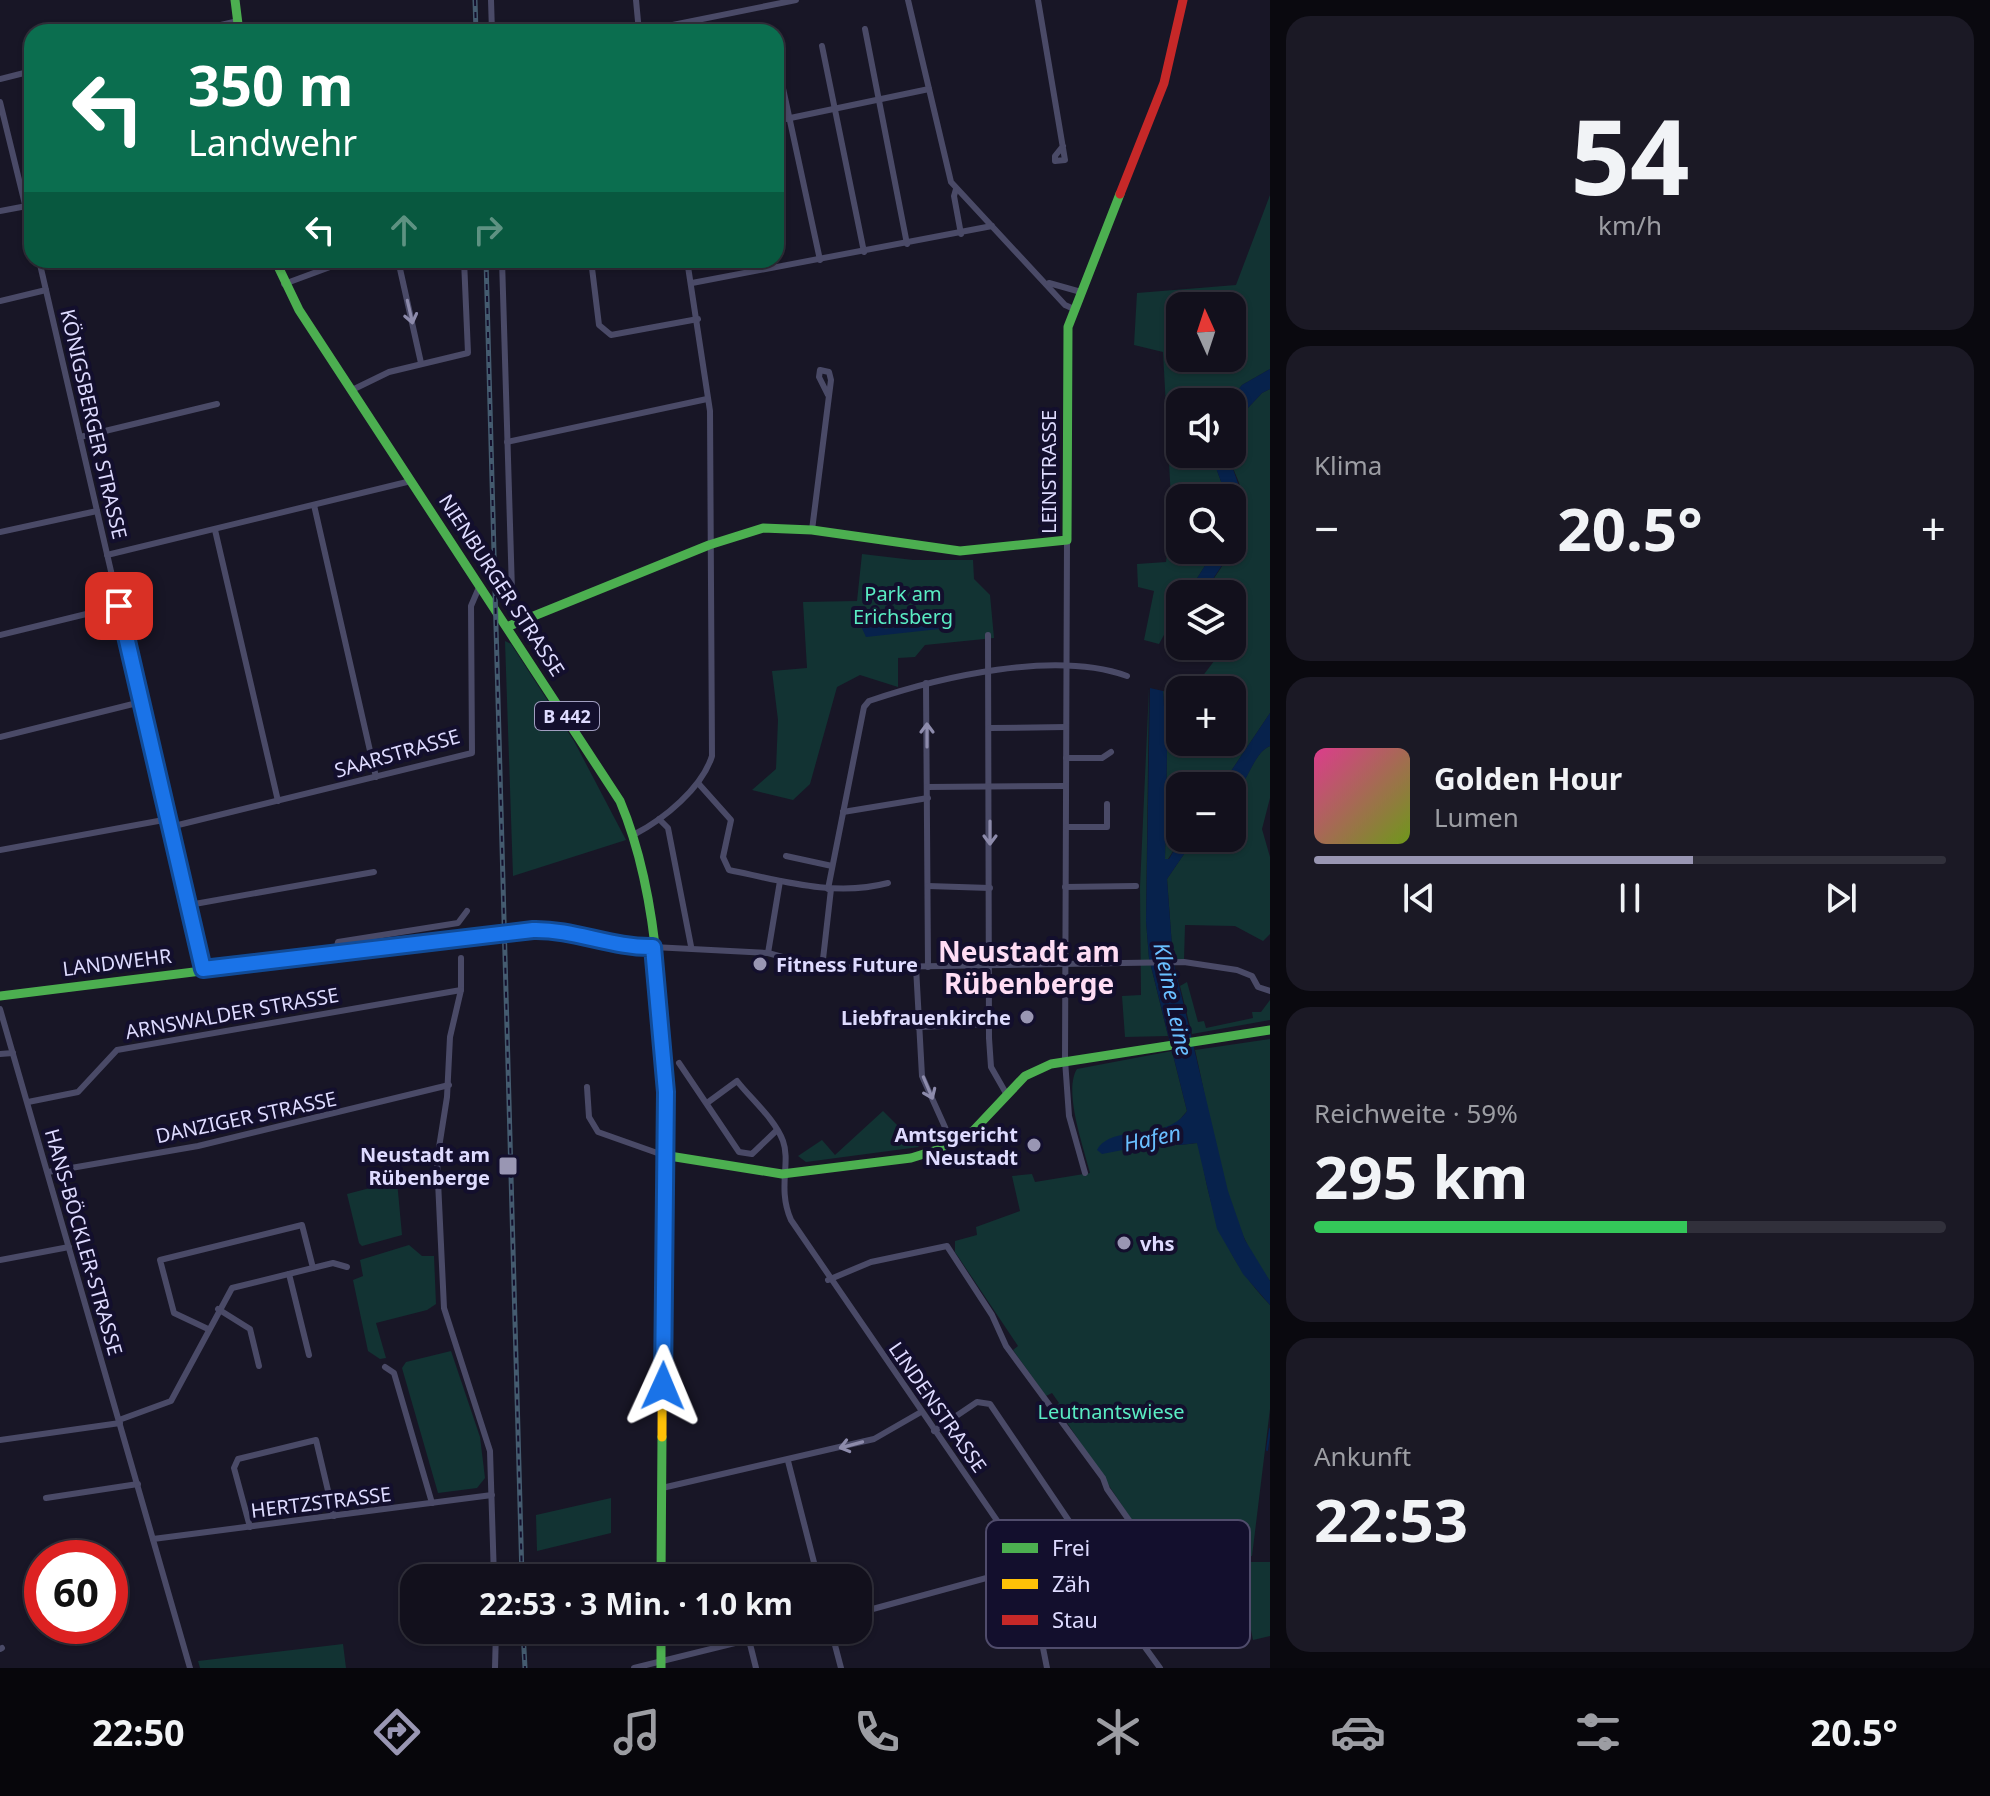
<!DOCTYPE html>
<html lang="de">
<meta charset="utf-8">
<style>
body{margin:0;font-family:"Noto Sans",sans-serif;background:#1b1925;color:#f1f3f6;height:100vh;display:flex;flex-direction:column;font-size:30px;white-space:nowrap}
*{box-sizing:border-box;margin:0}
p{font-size:26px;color:#9c9da3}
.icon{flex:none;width:44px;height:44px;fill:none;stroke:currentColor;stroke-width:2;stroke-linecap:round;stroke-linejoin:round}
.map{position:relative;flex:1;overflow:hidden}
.details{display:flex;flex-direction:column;gap:16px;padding:16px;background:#0a090f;width:720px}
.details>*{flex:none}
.top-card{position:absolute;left:24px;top:24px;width:760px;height:244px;border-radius:24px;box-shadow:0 2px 6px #0004,0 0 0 2px #31303b;background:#0b6e4f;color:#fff;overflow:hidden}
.needle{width:52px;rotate:357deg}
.controls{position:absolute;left:1166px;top:292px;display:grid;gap:16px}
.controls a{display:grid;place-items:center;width:80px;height:80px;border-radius:16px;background:#12101c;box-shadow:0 2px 6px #0004,0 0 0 2px #31303b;font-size:40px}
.speed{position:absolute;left:24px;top:1540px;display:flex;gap:16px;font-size:40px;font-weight:700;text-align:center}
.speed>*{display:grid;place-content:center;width:104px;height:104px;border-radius:50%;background:#12101c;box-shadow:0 2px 6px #0004,0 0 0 2px #31303b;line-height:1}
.speed .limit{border:12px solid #d22;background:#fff;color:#111}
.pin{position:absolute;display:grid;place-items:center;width:68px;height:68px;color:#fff;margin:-34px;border-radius:16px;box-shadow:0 4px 12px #0006}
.me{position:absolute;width:88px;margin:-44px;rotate:1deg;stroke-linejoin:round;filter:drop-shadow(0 0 6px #0008)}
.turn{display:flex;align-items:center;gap:28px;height:168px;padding:0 32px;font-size:36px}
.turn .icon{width:104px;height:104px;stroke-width:2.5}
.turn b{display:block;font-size:56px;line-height:68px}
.lanes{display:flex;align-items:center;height:76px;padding:0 32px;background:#0003;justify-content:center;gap:40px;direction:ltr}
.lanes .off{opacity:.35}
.big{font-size:60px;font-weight:700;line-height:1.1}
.details .widget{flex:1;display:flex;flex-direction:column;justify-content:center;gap:12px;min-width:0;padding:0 28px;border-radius:24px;background:#1b1925}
.details .dial{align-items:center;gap:0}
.dial b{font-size:104px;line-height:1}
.song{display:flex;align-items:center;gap:24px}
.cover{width:96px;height:96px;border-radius:12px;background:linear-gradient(135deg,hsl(330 70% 55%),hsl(80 70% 35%))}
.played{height:8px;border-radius:4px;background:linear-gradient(90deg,#9996b3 60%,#31303b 60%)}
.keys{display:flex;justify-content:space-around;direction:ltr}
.heat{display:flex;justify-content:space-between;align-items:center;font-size:44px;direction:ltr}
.charge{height:12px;border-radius:6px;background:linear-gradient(90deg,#34c759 59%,#31303b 0)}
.trip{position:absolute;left:400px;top:1564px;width:472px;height:80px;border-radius:24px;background:#12101c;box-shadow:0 2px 6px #0004,0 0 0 2px #31303b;font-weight:700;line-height:80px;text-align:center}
.menu{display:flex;height:128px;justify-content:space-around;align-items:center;background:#07060b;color:#9c9da3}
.menu .icon{width:56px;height:56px}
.menu .active{color:#9996b3}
.menu b{font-size:36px;color:#f1f3f6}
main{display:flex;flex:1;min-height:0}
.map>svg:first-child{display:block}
.green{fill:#123333;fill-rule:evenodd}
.water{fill:#07224c}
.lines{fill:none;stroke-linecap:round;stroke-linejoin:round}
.stream{stroke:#07224c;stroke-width:2}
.street{stroke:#4a4a67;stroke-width:6}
.fast{stroke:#4caf50;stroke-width:9}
.slow{stroke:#ffc107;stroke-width:9}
.jam{stroke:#c62828;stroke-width:9}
.rail-casing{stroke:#445b6f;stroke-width:5}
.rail{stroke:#130f2d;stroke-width:2;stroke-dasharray:6;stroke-linecap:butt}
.oneway{stroke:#8d8bab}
.route-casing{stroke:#114b97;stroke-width:20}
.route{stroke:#1a73e8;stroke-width:14}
.poi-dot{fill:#9996b3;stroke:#130f2d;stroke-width:3}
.labels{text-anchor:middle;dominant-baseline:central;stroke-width:8;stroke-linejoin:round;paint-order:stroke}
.shield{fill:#130f2d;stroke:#a19ec0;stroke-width:2}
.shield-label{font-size:18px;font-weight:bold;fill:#dedbff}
.street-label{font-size:20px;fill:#dedbff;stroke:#130f2d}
.park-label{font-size:20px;fill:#5aecc3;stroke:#130f2d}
.poi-label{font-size:20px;font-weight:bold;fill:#dedbff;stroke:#130f2d;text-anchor:end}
.water-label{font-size:22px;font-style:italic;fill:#69bfff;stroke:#130f2d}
.district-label{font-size:28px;font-weight:bold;fill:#ffddf4;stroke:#130f2d}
.key{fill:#130f2d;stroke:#504c6c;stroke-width:2}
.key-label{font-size:22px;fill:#dedbff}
</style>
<main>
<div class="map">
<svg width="1270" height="1668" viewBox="0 0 1270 1668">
<rect width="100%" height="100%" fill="#181626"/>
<g class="green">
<path d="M 1270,195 L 1270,369 L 1242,385 L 1228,402 L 1180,402 L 1180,454 L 1211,454 L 1227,498 L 1180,498 L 1180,550 L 1215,550 L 1187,594 L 1180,594 L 1180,606 L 1159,644 L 1144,640 L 1154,591 L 1138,587 L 1137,564 L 1166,562 L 1172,517 L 1163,352 L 1134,345 L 1137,293 L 1236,285 ZM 1180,306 L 1232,306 L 1232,358 L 1180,358 Z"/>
<path d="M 1270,389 L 1270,713 L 1221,786 L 1180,786 L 1180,838 L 1187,838 L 1179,842 L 1168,859 L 1165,859 L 1167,751 L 1163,691 L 1180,695 L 1180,742 L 1232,742 L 1232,690 L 1192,690 L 1221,652 L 1203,646 L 1232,646 L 1232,594 L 1203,594 C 1221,568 1250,531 1243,496 C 1240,482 1232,467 1227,454 L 1232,454 L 1232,425 L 1262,393 Z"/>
<polygon points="862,554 913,560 973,560 974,579 990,595 994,638 925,645 915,657 898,658 898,687 860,675 837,687 810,784 793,800 752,790 776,769 778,720 772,671 807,668 803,602 857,601"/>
<polygon points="505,641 511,644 574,741 626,840 513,876"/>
<polygon points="1149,688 1146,921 1149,958 1168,1036 1125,1037 1122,996 1141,995 1140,887"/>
<path d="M 1270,746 L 1270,798 L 1262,829 L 1270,857 L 1270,934 L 1263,941 L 1235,926 L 1185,925 L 1184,960 L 1173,960 L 1167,879 L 1195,838 L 1232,838 L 1232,796 C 1248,783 1253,753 1270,746 Z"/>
<polygon points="1187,982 1198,1022 1204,1021 1206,1028 1253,1018 1252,1012 1261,1012 1270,1000 1270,1020 1192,1034 1180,986"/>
<path d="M 1270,1039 L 1270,1281 C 1221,1217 1213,1126 1195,1050 Z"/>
<path d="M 1172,1051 L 1187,1111 L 1176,1124 L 1180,1145 L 1197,1143 L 1200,1148 C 1210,1212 1224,1257 1270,1305 L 1270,1409 L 1252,1556 L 1155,1555 L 1056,1406 L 1059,1403 L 1052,1393 L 1046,1396 L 1013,1350 L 1018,1346 L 955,1252 L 955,1241 L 977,1235 L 976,1227 L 1020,1211 L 1012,1176 L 1032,1174 L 1035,1182 L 1090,1173 C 1084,1148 1063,1091 1077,1069 Z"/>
<polygon points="883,1111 919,1147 806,1162 798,1156 822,1140 835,1155"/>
<polygon points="397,1181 402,1235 362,1246 359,1243 347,1194"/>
<polygon points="409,1245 422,1256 434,1256 436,1304 427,1310 376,1323 386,1358 380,1359 368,1351 353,1280 363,1276 360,1260"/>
<polygon points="451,1351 480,1437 485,1478 477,1488 438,1493 402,1368 406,1362"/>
<polygon points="611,1498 611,1533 537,1551 536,1515"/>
<polygon points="1237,1562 1270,1562 1270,1636 1253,1640"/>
<polygon points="343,1644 346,1668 200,1668 198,1661"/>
</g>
<g class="water">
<polygon points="1270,369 1270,389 1262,393 1232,425 1232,402 1228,402 1242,385"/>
<path d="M 1211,454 L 1227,454 C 1245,499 1246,503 1232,549 L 1232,498 L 1227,498 Z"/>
<polygon points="1215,550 1232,550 1203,594 1187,594"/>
<polygon points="869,608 885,629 935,620 939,629 866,637 860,624 870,622"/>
<path d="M 1150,688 L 1163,691 L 1167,751 L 1165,859 L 1169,859 L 1179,842 L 1195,838 L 1167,879 L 1173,960 L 1228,1191 L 1245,1240 L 1270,1281 L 1270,1305 L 1243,1274 L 1217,1229 L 1197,1143 L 1180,1145 L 1169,1141 L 1102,1154 L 1097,1150 C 1113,1122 1165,1144 1187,1111 L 1149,958 L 1146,921 Z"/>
<path d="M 1270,713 L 1270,746 C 1253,753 1248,784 1232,796 L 1232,786 L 1221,786 Z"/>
</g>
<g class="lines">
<polyline class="stream" points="1267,1450 1270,1429"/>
<g class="street">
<polyline points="491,0 492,32"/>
<polyline points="636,0 639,32"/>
<polyline points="908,0 951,182 1065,305 1074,309"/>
<polyline points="1038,0 1065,160 1055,161 1055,156 1063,146"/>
<polyline points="865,29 907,244"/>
<polyline points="191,32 238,21"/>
<polyline points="638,32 796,0"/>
<polyline points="822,46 864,252"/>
<polyline points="776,56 820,260"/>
<polyline points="0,79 32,71"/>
<polyline points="0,102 32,233"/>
<polyline points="776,121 929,89"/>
<polyline points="956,189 954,196 961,234"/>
<polyline points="0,211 32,205"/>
<polyline points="39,260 203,969"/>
<polyline points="398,260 421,363"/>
<polyline points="502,260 512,591"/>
<polyline points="591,260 599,325 611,335 698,319"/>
<polyline points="40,264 59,260"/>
<polyline points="692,283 992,226"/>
<polyline points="1049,283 1081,292"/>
<polyline points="284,284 349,260"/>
<polyline points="0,301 46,290"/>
<polyline points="352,390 389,372 468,353 464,260"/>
<polyline points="80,437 217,404"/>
<polyline points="507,442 707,399"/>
<polyline points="314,505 376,777"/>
<polyline points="215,530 278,801"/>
<polyline points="812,530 831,380 829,372 820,370 819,377 828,395"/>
<polyline points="0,532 97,511"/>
<polyline points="1067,540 1065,1060 1069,1116 1085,1173"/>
<polyline points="107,555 411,481"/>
<polyline points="0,635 119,606"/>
<polyline points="988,635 989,1038 991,1067 1007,1095"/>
<polyline points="926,683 928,967"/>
<polyline points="990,728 1066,727"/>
<polyline points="0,737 141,702"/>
<polyline points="1066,758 1102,758 1111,752"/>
<path d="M 698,783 L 731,820 L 723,857 L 729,870 C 782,881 835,897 888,883"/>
<polyline points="927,787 1066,786"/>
<polyline points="843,812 928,798"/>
<polyline points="659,819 668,828 691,946"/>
<polyline points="170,827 472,753 471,606 480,585"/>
<polyline points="1066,827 1107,827 1107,804"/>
<path d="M 635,834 C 664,819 702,788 712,756 L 710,411 L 687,260"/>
<polyline points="0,850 169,819"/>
<polyline points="786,856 832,866"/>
<polyline points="928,886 990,888"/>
<polyline points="1065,887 1136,886"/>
<path d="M 828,889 L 864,707 L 869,701 C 940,677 1054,650 1127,676"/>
<polyline points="189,905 374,872"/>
<polyline points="653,947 768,953 822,968 1184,962 1237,970 1252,976 1258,987 1270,991"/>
<polyline points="768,953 780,881"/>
<polyline points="335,955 338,942 458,923 467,911"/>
<polyline points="461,958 461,990 450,1037 447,1097 437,1160 444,1308 490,1451 494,1578"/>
<polyline points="916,967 922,1076 953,1145"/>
<polyline points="822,968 831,889"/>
<polyline points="0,1009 190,1668"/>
<polyline points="918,1027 989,1024"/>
<polyline points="0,1054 13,1053"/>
<polyline points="679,1063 739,1152 752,1154 777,1130"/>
<polyline points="587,1087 589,1117 598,1132 663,1155"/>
<polyline points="28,1102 78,1092 117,1050 461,990"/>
<path d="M 707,1103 L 737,1081 C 751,1099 775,1119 783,1141 C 791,1163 777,1188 791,1220 L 1022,1557 L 1027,1567 L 1047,1668"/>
<polyline points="48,1172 198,1146 449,1085"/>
<polyline points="0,1260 69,1247"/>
<polyline points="289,1274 309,1355"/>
<polyline points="828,1280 871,1262 947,1246 992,1315 1006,1346 1103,1478 1107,1489 1150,1550 1149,1562"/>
<polyline points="218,1309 250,1329 259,1366"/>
<polyline points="208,1329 174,1313 160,1260 302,1225 313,1268"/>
<polyline points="385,1367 394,1373 432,1503"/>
<polyline points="119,1420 171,1401 232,1288 333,1263 347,1267"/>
<polyline points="934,1431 977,1402 990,1404 1090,1552 1092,1574 1160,1668"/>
<polyline points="0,1440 120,1423"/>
<polyline points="788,1461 818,1578"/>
<polyline points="662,1488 874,1439 921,1412"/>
<polyline points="46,1498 138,1484"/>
<polyline points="250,1527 234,1468 238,1459 316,1440 334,1516"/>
<polyline points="153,1539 492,1495"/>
<polyline points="858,1613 1027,1567 1234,1559"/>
<polyline points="831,1630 841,1668"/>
<polyline points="749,1640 756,1668"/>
<polyline points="0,1649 2,1648"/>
<polyline points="495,1668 496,1630"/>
<polyline points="634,1668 788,1630"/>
</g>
<g class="fast">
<polyline points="235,0 239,32"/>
<path d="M 275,260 L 299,310 L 620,801 C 664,905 663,1042 663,1155"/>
<polyline points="509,626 709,545 763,528 812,530 960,551 1067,540 1068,327 1120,194"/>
<polyline points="0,996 533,930 653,947"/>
<polyline points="663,1155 782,1174 911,1158 953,1145 973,1131 1025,1076 1051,1064 1270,1030"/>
<polyline points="661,1578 662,1437"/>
<polyline points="661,1630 661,1668"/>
</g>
<polyline class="slow" points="662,1437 663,1155"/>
<polyline class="jam" points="1120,194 1164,83 1183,0"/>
<defs>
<g id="rail">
<polyline points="475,0 476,32"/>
<polyline points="486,260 522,1578"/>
<polyline points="523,1630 525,1668"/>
</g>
</defs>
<use href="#rail" class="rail-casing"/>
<use href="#rail" class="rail"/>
</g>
<defs><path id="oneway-shaft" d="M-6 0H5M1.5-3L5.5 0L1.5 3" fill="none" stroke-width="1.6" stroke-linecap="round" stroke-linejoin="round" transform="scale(2)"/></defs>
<g class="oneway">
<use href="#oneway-shaft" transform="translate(410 312) rotate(77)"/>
<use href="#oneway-shaft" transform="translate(927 735) rotate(-90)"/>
<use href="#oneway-shaft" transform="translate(990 833) rotate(90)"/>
<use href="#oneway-shaft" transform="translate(928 1088) rotate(67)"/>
<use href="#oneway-shaft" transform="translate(851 1445) rotate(165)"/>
</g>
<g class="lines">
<defs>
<path id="route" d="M 119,606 L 203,969 L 533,930 C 574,929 612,948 653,947 L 666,1092 L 663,1386"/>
</defs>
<use href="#route" class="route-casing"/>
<use href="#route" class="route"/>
</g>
<g class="poi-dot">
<circle cx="760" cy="964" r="8"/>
<circle cx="1027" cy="1017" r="8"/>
<circle cx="1034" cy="1145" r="8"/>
<rect x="498" y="1156" width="20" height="20" rx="4"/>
<circle cx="1124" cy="1243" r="8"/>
</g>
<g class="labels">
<rect class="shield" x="535" y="702" width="64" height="28" rx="6"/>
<g class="shield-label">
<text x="567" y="716">B 442</text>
</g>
<g class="street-label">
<text transform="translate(94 424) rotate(77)">KÖNIGSBERGER STRASSE</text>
<text transform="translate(1048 472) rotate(-90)">LEINSTRASSE</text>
<text transform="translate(502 585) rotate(57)">NIENBURGER STRASSE</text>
<text transform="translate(397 753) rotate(-16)">SAARSTRASSE</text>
<text transform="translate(117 962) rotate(-7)">LANDWEHR</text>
<text transform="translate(232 1013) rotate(-10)">ARNSWALDER STRASSE</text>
<text transform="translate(246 1117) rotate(-12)">DANZIGER STRASSE</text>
<text transform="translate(84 1242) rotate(74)">HANS-BÖCKLER-STRASSE</text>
<text transform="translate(938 1407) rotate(55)">LINDENSTRASSE</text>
<text transform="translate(321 1502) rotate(-7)">HERTZSTRASSE</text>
</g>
<g class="park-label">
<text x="903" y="593">Park am<tspan x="903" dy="23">Erichsberg</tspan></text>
<text x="1111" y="1411">Leutnantswiese</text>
</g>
<g class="poi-label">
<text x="776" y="964" text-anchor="start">Fitness Future</text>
<text x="1011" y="1017">Liebfrauenkirche</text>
<text x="1018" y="1134">Amtsgericht<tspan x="1018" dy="23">Neustadt</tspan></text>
<text x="490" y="1154">Neustadt am<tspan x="490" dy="23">Rübenberge</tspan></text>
<text x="1140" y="1243" text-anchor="start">vhs</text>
</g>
<g class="water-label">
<text transform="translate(1174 999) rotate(78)">Kleine Leine</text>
<text transform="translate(1152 1137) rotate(-12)">Hafen</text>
</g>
<g class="district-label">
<text x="1029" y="951">Neustadt am<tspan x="1029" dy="32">Rübenberge</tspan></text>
</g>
</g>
<rect x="986" y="1520" width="264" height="128" rx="12" class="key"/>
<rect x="1002" y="1543" width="36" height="10" fill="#4caf50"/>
<rect x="1002" y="1579" width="36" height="10" fill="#ffc107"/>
<rect x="1002" y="1615" width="36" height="10" fill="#c62828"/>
<g class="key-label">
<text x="1052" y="1556">Frei</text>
<text x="1052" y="1592">Zäh</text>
<text x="1052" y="1628">Stau</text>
</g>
</svg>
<div class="controls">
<a><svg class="needle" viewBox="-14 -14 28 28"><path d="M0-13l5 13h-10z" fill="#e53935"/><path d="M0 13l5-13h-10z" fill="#9c9da3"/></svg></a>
<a><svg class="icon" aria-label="sound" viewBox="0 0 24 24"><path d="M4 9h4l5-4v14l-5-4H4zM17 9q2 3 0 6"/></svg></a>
<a><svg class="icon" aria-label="search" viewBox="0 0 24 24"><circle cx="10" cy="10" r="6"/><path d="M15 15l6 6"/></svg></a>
<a><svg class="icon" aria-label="layers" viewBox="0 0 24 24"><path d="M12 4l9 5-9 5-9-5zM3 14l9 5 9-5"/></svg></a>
<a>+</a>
<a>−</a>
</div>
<div class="speed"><div class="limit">60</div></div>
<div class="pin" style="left:119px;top:606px;background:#d93025"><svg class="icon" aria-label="arrive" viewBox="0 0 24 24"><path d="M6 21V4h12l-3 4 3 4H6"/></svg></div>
<svg class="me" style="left:663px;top:1386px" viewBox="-20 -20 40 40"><path d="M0-17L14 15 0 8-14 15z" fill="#1a73e8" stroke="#fff" stroke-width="4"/></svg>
<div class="trip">22:53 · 3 Min. · 1.0 km</div>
<div class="top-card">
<div class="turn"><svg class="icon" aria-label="left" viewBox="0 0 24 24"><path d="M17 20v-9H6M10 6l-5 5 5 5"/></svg><div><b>350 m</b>Landwehr</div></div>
<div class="lanes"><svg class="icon" aria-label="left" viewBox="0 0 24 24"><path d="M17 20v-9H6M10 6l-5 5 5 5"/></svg><svg class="icon off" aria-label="ahead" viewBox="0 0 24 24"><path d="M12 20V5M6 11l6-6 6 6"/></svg><svg class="icon off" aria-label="right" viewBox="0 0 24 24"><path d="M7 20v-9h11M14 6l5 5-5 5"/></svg></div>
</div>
</div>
<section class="details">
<div class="widget dial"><b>54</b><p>km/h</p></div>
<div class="widget"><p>Klima</p>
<div class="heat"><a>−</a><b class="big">20.5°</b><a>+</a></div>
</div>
<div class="widget">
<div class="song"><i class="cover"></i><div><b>Golden Hour</b><p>Lumen</p></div></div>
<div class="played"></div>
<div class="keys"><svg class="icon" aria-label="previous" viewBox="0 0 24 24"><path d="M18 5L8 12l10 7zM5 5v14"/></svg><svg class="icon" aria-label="pause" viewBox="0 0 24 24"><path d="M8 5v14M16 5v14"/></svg><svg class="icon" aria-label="next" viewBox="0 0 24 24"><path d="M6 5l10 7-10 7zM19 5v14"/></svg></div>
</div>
<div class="widget"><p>Reichweite · 59%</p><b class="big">295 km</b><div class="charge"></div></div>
<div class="widget"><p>Ankunft</p><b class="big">22:53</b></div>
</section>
</main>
<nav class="menu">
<b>22:50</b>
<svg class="icon active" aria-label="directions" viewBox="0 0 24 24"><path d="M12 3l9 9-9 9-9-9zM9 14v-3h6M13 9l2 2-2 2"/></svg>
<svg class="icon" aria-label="music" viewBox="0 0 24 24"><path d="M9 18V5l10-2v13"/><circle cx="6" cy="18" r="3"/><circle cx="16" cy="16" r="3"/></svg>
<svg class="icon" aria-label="phone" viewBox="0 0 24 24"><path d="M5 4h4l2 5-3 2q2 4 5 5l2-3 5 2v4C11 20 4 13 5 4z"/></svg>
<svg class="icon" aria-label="climate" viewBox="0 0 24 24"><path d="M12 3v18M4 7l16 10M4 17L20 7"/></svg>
<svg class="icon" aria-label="car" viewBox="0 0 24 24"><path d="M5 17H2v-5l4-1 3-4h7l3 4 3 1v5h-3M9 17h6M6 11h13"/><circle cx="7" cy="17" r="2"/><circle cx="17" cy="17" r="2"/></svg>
<svg class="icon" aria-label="filters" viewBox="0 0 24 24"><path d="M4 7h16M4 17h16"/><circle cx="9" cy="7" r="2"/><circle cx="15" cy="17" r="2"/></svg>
<b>20.5°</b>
</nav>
